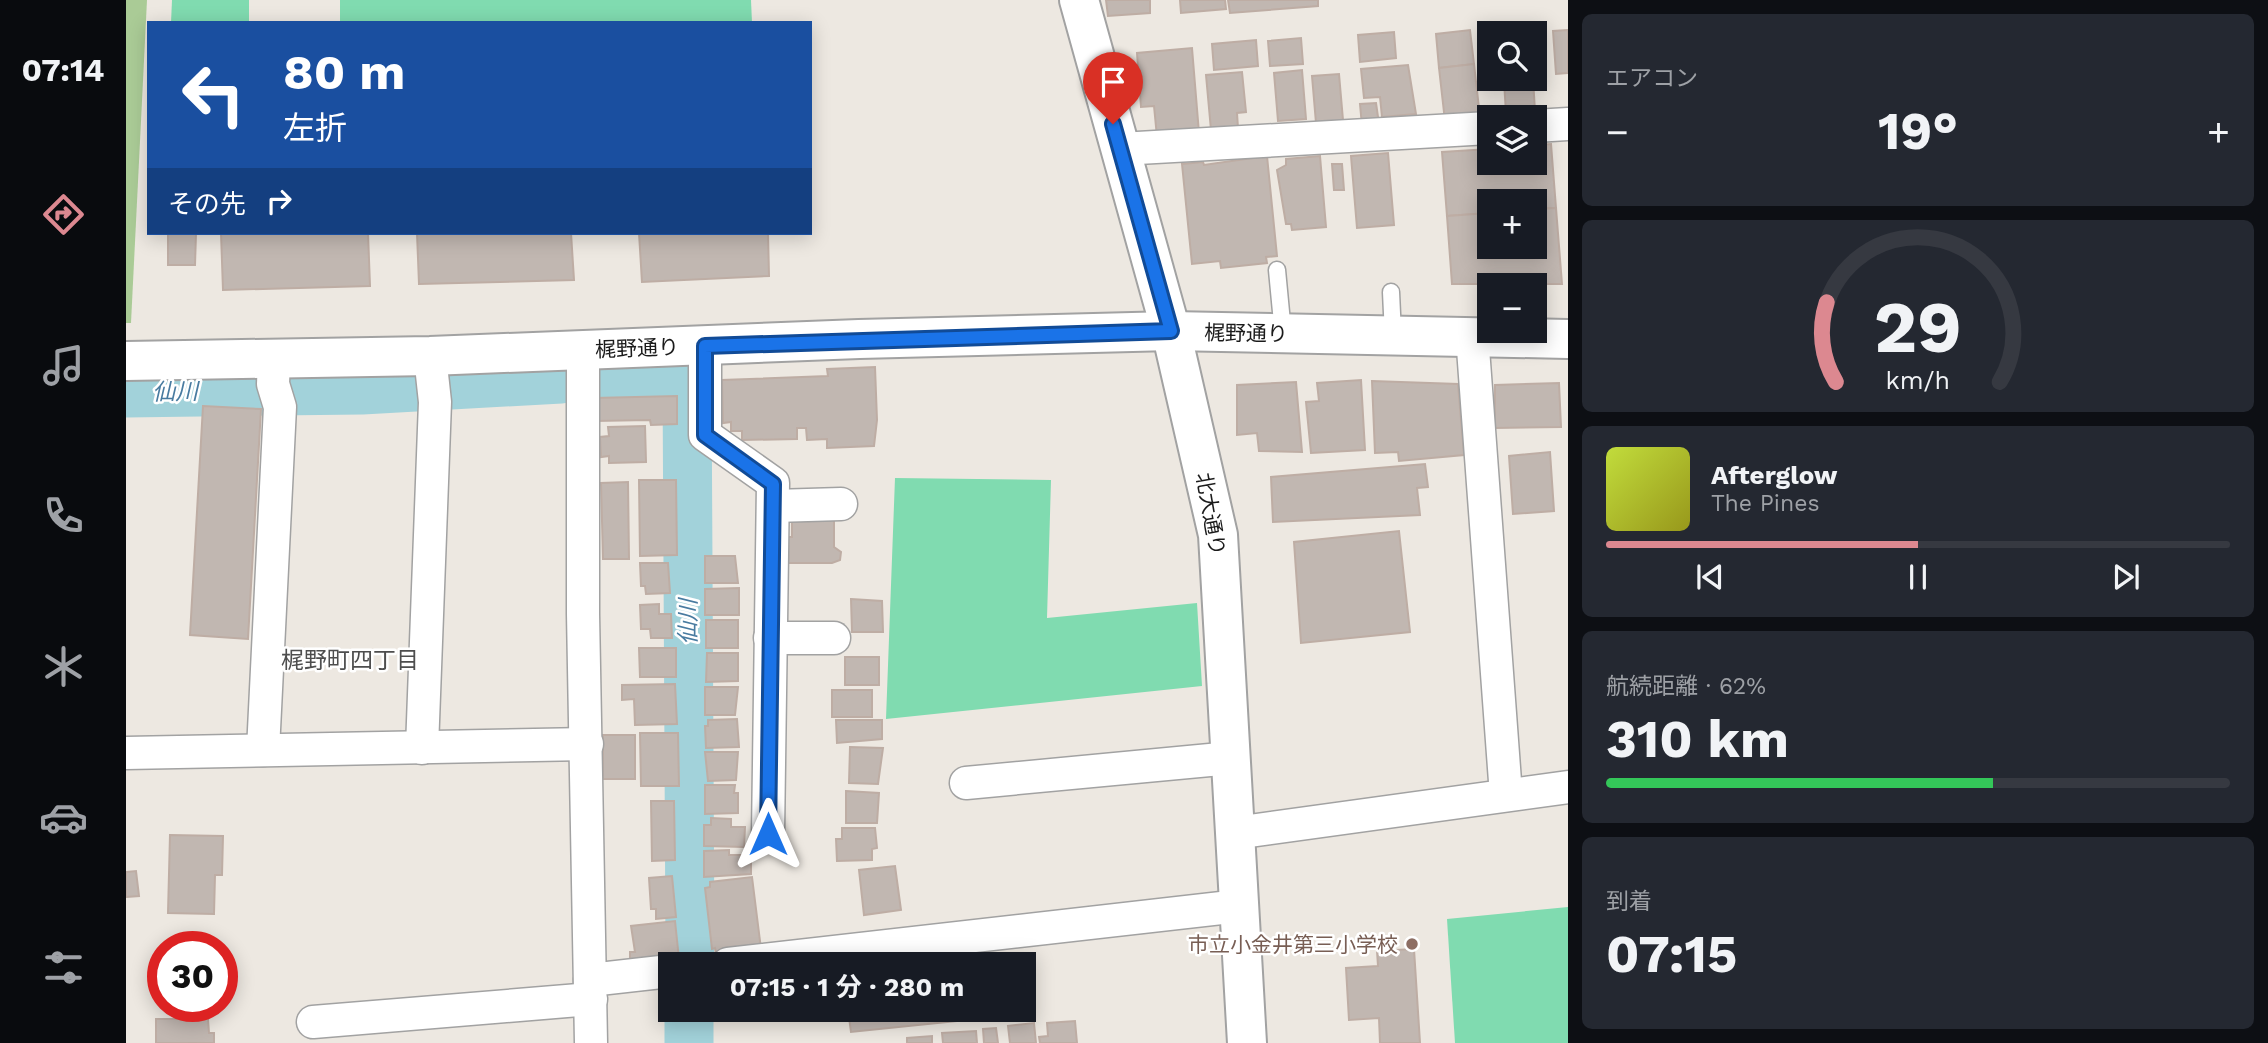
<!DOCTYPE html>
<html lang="ja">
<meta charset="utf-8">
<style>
body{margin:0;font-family:"Work Sans","Noto Sans JP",sans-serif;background:#242831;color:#f1f3f6;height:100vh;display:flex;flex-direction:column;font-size:26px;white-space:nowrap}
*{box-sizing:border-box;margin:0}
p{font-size:23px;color:#9ea1a6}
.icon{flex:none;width:38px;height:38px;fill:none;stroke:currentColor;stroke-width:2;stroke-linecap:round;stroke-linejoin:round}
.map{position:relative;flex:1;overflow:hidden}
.sheet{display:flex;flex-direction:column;gap:14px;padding:14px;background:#0d0f14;width:700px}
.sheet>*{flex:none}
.top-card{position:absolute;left:21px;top:21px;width:665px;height:214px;border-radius:0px;box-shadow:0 4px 18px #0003;background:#1a4fa0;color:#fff;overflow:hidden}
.fabs{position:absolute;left:1351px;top:21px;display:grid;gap:14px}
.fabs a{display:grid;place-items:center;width:70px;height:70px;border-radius:0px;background:#171b24;box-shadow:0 4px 18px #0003;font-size:35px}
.speed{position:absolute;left:21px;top:931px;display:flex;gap:14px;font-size:35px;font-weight:700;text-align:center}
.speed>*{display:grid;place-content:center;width:91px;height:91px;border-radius:50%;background:#171b24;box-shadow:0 4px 18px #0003;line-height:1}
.speed .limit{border:10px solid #d22;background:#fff;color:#111}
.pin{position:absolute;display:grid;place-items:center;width:60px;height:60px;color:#fff;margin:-72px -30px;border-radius:50% 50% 50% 0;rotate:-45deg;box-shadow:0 0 7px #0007}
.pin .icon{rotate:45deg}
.me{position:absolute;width:77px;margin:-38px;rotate:0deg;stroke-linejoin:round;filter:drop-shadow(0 0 5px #0008)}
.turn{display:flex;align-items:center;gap:24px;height:147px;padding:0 21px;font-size:32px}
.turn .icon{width:91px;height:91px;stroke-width:2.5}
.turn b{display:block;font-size:49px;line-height:60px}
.then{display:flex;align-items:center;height:66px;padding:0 21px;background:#0003;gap:14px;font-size:26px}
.big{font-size:52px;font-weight:700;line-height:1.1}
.sheet .widget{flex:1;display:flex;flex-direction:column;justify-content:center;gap:10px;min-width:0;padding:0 24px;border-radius:10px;background:#242831}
.sheet .dial{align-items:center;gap:0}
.dial svg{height:182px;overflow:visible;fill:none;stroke:#363941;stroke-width:7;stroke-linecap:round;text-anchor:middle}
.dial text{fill:#f1f3f6;stroke:none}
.song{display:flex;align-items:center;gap:21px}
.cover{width:84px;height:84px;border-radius:10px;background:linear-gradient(135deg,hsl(70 70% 55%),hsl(60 70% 35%))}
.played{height:7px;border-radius:4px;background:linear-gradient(90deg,#dc8890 50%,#363941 50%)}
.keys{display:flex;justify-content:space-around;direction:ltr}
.heat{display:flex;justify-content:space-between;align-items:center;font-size:38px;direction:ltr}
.charge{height:10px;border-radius:5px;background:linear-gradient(90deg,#34c759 62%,#363941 0)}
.trip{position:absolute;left:532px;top:952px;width:378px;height:70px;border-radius:0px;background:#171b24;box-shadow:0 4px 18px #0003;font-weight:700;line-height:70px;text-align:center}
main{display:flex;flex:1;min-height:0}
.tab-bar{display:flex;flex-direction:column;width:126px;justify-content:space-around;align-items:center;background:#090b0e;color:#9ea1a6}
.tab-bar .icon{width:49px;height:49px}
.tab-bar .active{color:#dc8890}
.tab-bar b{font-size:32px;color:#f1f3f6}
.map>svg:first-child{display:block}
.forest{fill:#aacb96}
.pitch{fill:#80dbb0}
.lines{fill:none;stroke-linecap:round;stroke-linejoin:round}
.river{stroke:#a2d2da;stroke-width:49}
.building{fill:#c1b7b1;stroke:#beada4;stroke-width:2}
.service-casing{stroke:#a2a2a2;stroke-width:19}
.minor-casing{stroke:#a2a2a2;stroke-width:35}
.tertiary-casing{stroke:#a2a2a2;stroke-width:42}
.service{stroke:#fff;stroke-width:16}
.minor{stroke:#fff;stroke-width:32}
.tertiary{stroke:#fff;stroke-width:38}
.route-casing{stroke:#114b97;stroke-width:18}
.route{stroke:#1a73e8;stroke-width:12}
.education-dot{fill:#8d6e63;stroke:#fff;stroke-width:2.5}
.labels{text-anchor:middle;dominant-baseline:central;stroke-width:5;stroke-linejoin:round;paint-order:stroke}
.street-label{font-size:21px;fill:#1b1b1b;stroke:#fff}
.education-label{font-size:21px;fill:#785e54;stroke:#fff;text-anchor:end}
.water-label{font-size:23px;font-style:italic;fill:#487ba0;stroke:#fff}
.neighbourhood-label{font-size:23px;fill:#4e4e4e;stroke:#fff}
</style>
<main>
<nav class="tab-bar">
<b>07:14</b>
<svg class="icon active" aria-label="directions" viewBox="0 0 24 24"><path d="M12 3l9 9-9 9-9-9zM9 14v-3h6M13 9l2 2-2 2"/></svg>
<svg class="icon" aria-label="music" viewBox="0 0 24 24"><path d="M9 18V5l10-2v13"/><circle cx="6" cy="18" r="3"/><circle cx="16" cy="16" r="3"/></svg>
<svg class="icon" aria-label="phone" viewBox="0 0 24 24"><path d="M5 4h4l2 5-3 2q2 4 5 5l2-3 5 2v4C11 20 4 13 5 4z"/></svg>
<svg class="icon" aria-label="climate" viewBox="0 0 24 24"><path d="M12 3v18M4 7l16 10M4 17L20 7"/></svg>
<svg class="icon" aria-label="car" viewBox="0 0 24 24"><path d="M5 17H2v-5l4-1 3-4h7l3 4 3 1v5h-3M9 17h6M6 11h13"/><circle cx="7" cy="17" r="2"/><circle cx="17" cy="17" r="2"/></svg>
<svg class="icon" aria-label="filters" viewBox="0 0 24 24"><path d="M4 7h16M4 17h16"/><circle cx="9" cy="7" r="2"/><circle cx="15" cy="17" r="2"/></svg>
</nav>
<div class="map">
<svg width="1442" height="1043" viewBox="0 0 1442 1043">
<rect width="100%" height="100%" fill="#ede8e1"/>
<polygon class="forest" points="0,0 21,0 5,323 0,323"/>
<g class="pitch">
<polygon points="46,0 123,0 123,23 45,23"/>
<polygon points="214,0 625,0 626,23 214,23"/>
<polygon points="769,478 925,480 921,618 1071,603 1076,686 760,719"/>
<polygon points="1442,907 1442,1043 1329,1043 1321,919"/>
</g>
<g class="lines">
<g class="river">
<polyline points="480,378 561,377 564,948"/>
<polyline points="0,393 236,390 435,379"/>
<polyline points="563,1043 563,1010"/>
</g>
</g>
<g class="building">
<polygon points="980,0 1024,0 1024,13 982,16"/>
<polygon points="1054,0 1099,0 1100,9 1055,13"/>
<polygon points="1102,0 1192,0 1192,6 1104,13"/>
<polygon points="1344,30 1348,64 1313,68 1310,34"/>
<polygon points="1442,30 1442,73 1430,74 1427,31"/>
<polygon points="1268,32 1270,58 1234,62 1232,35"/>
<polygon points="1175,38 1177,64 1144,66 1142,41"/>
<polygon points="1130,40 1132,66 1088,70 1086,44"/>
<polygon points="1066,48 1073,133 1031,137 1028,106 1015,107 1011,53"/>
<polygon points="1348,64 1354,117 1319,121 1313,68"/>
<polygon points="1282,65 1290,114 1256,117 1254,97 1238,98 1235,69"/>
<polygon points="1176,70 1180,119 1152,121 1148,73"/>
<polygon points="1116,72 1120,112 1111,113 1112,128 1085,130 1080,75"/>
<polygon points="1213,74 1217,120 1190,123 1186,76"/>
<polygon points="1407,79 1409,111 1380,113 1378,81"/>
<polygon points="1250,103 1253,124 1236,126 1234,104"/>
<polygon points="1425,144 1430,208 1409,209 1409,201 1363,201 1363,213 1321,216 1316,152 1363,149 1363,163 1409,163 1409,145"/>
<polygon points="1262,153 1268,225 1231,228 1225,156"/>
<polygon points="1141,156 1151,256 1140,257 1141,263 1095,268 1094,261 1066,264 1056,164 1077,162 1078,165"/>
<polygon points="1194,156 1200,227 1166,230 1165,224 1160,224 1151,170 1160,165 1160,159"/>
<polygon points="1206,164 1216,164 1218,190 1208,190"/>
<polygon points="1430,208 1436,284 1326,284 1321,216 1363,213 1363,247 1409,247 1409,209"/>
<polygon points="42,233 70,233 69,265 42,265"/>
<polygon points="95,233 242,233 244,286 97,290"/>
<polygon points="291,233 445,233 448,280 293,284"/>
<polygon points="513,233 642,233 643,276 516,282"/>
<polygon points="749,367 751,420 748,446 701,448 701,439 681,440 680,428 671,428 671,439 616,440 616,431 605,431 605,422 597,423 596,380 702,376 701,369"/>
<polygon points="1235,380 1239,450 1185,453 1180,402 1193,401 1191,383"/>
<polygon points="1246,381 1332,384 1338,455 1273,461 1272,452 1249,453"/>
<polygon points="1170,382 1176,452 1133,451 1131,433 1111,435 1111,385"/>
<polygon points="1433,383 1435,427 1369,428 1369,385"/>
<polygon points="551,396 551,424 525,425 524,420 469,421 468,398"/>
<polygon points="77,406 135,409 122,639 64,635"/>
<polygon points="519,426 520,462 483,463 483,456 475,457 474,437 483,436 482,427"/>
<polygon points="1424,452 1428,511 1387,514 1383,456"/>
<polygon points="1299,464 1302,487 1291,488 1294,515 1147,522 1145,477"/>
<polygon points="513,480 550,480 551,555 514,556"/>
<polygon points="502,482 503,559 477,559 475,483"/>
<polygon points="708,518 708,547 715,552 714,560 706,563 661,563 659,537 666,537 666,519"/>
<polygon points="1273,531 1284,632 1175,643 1168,542"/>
<polygon points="579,556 609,556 612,583 579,583"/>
<polygon points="514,563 542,563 544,593 520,594 519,586 515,586"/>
<polygon points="613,588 613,615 579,615 579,589"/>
<polygon points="725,599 756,601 757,632 726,632"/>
<polygon points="533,604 533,614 545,614 546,638 525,638 524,629 515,629 514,605"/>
<rect x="580" y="620" width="32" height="28"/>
<polygon points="513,648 550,648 550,677 514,677"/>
<polygon points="581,653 612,653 612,681 580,682"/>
<rect x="719" y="657" width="34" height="28"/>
<polygon points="549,684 551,724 509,725 508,699 496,700 496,685"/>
<polygon points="579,687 612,687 609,715 579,715"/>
<rect x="706" y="690" width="40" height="27"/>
<polygon points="611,719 613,747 580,748 579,726 582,726 582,720"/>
<polygon points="710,720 756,720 756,739 711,743"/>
<polygon points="514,733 552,733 553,786 515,786"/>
<rect x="477" y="735" width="32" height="44"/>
<polygon points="724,747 757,748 752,784 723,783"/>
<polygon points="579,752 612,752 610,780 582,781"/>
<polygon points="579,785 609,785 608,793 612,793 612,813 579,814"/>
<polygon points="720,791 753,793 751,823 720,823"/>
<polygon points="525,801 548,801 549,860 526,861"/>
<polygon points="585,818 605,819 605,827 619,827 618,847 578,846 578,825 585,825"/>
<polygon points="716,828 749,828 751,848 746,849 746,860 711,861 710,839 716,839"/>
<polygon points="44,835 97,836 96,875 89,875 88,914 42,913"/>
<polygon points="603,850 603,855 625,855 625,874 578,877 578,851"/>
<polygon points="769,866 775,910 738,915 733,870"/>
<polygon points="10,871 13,896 0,897 0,872"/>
<polygon points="546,876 550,917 530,919 530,909 525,909 523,878"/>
<polygon points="626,877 635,949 590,953 589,948 586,949 579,888 584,887 584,882"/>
<polygon points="549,921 553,959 504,963 504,952 509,952 505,926"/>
<polygon points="1288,949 1294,1043 1254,1043 1253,1018 1223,1020 1220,968 1252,966 1251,951"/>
<polygon points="722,1010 829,1010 830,1021 725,1032"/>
<polygon points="30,1019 82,1019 83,1033 88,1033 88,1043 30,1043"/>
<polygon points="949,1021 951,1043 914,1043 913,1037 922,1036 921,1023"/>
<polygon points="908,1023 910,1043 884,1043 882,1026"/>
<polygon points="870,1028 872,1043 858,1043 857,1029"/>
<polygon points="850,1031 851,1043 817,1043 816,1033"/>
<polygon points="806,1036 806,1043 781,1043 781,1038"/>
</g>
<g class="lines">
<defs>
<g id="service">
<polyline points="1151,270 1157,333"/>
<polyline points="1265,292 1267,335"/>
</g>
<g id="minor">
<polyline points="1409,126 1442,124"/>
<polyline points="994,149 1363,128"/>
<polyline points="1346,335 1380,795"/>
<polyline points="579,346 579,435 647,483 642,834"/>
<polyline points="457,350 457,614 465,1043"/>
<polyline points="648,506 715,504"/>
<polyline points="644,638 708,638"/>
<polyline points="296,748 309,402 304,356"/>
<polyline points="137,750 154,407 147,384 148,358"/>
<polyline points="0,753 461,744"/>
<polyline points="840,783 1105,758"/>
<polyline points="1109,833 1442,787"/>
<polyline points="602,964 1113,906"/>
<polyline points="464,980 544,971"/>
<polyline points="187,1022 465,999"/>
</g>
<g id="tertiary">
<polyline points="953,0 1045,331 1092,535 1121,1043"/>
<polyline points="0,361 304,356 733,339 1045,331 1442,339"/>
</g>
</defs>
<use href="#service" class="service-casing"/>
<use href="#minor" class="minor-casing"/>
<use href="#tertiary" class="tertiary-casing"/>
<use href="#service" class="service"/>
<use href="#minor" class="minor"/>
<use href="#tertiary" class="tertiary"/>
</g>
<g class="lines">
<defs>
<polyline id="route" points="642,834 647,484 579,435 579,346 1045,331 987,124"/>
</defs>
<use href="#route" class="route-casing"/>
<use href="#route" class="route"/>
</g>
<circle class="education-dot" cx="1286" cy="944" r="7"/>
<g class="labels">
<g class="street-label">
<text transform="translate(1120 333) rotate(1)">梶野通り</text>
<text transform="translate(511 348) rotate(-2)">梶野通り</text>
<text transform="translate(1085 514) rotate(80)">北大通り</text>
</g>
<g class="education-label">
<text x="1272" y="944">市立小金井第三小学校</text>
</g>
<g class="water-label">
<text transform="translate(49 392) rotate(-1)">仙川</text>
<text transform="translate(562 622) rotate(-90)">仙川</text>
</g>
<g class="neighbourhood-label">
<text x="224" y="660">梶野町四丁目</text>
</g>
</g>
</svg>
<div class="fabs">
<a><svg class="icon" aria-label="search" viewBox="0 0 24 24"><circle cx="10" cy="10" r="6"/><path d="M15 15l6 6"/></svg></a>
<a><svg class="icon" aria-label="layers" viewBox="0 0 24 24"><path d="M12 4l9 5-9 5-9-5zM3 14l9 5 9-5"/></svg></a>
<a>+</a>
<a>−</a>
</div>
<div class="speed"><div class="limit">30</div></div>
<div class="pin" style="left:987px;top:124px;background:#d93025"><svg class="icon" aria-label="arrive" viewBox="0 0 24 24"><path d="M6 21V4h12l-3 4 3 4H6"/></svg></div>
<svg class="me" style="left:642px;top:834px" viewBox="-20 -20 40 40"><path d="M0-17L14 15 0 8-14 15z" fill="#1a73e8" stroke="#fff" stroke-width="4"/></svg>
<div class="trip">07:15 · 1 分 · 280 m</div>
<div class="top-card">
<div class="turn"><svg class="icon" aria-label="left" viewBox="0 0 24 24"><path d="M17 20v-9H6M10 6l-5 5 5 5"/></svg><div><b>80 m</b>左折</div></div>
<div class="then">その先<svg class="icon" aria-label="right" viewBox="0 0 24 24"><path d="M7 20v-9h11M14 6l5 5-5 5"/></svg></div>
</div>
</div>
<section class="sheet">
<div class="widget"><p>エアコン</p>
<div class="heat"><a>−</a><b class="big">19°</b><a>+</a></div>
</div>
<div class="widget dial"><svg viewBox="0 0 100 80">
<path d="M14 69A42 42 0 1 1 86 69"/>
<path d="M14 69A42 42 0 0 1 10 34" stroke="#dc8890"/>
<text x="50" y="56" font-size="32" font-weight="700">29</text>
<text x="50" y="72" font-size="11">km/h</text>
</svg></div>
<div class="widget">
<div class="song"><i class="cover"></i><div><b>Afterglow</b><p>The Pines</p></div></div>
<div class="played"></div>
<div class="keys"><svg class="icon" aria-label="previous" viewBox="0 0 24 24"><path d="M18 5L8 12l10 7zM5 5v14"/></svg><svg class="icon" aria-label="pause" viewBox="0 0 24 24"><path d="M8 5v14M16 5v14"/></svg><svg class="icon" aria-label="next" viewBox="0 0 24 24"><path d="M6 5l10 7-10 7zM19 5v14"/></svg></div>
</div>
<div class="widget"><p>航続距離 · 62%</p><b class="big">310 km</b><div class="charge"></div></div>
<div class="widget"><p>到着</p><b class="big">07:15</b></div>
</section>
</main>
